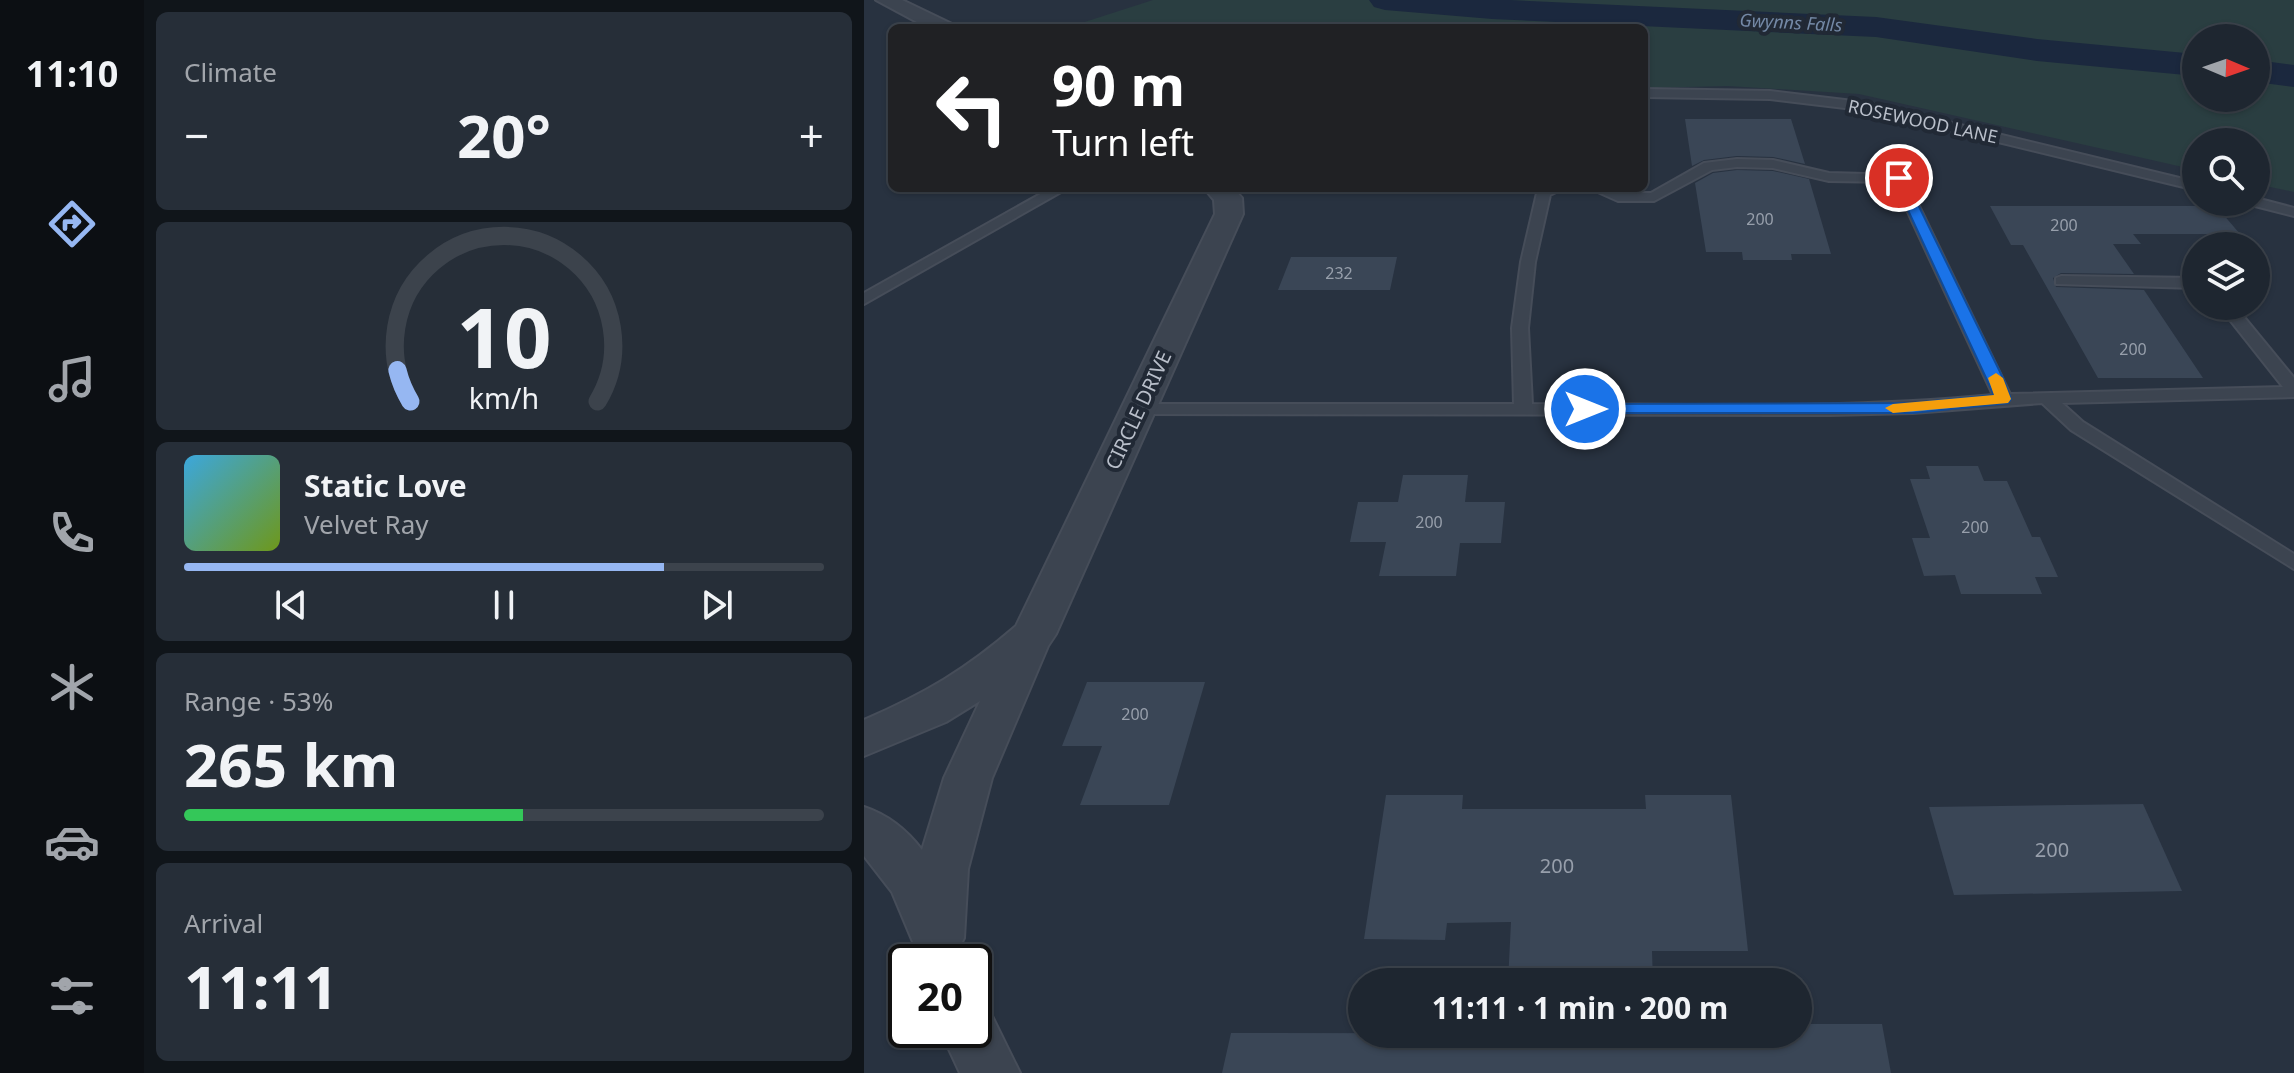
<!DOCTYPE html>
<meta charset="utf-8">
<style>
body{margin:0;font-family:"Noto Sans",sans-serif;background:#262e38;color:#f1f3f6;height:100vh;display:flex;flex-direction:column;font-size:30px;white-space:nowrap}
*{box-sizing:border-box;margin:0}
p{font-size:26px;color:#a1a5ab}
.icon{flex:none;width:44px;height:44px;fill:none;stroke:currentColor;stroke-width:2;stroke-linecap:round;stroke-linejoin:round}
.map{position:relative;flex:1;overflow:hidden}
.sheet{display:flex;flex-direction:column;gap:12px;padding:12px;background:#10151a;width:720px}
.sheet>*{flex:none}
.top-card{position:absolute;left:24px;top:24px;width:760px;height:168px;border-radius:12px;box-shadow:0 2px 6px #0004,0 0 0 2px #3c434c;background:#202124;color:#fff;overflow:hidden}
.needle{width:52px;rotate:92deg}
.controls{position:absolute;left:1318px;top:24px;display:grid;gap:16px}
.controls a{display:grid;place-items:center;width:88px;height:88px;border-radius:50%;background:#1e2630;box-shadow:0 2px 6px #0004,0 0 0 2px #3c434c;font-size:40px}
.speed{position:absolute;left:24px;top:944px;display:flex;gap:16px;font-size:40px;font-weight:700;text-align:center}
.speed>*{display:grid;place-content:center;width:104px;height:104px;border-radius:50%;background:#1e2630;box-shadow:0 2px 6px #0004,0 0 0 2px #3c434c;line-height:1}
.speed .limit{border:4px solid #111;border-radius:12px;background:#fff;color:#111}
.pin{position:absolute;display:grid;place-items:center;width:68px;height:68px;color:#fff;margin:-34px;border:4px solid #fff;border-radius:50%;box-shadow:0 2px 8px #0007}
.me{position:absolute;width:88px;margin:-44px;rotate:90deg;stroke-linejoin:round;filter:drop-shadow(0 0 6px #0008)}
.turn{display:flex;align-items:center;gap:28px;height:168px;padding:0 32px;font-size:36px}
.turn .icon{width:104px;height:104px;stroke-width:2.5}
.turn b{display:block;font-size:56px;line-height:68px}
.big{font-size:60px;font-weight:700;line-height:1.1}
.sheet .card{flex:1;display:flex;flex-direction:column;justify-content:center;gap:12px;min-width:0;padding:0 28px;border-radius:12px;background:#262e38}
.sheet .dial{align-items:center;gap:0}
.dial svg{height:208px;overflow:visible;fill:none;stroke:#3c434c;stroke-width:7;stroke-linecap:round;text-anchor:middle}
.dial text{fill:#f1f3f6;stroke:none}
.song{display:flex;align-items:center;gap:24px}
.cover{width:96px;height:96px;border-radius:12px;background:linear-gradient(135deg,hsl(200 70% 55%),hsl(80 70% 35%))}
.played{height:8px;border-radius:4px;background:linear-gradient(90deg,#96b7f2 75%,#3c434c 75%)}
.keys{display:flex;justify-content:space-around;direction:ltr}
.heat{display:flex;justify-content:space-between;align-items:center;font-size:44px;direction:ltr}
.charge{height:12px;border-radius:6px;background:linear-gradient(90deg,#34c759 53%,#3c434c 0)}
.trip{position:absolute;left:484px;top:968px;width:464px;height:80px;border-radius:40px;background:#1e2630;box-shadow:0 2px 6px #0004,0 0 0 2px #3c434c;font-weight:700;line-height:80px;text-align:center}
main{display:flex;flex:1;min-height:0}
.tabs{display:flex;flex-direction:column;width:144px;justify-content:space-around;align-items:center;background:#0c0f13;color:#a1a5ab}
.tabs .icon{width:56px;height:56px}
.tabs .selected{color:#96b7f2}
.tabs b{font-size:36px;color:#f1f3f6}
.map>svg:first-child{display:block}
.green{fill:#2a3e41;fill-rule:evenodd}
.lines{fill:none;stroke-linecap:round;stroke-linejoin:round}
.river{fill:#1b283e;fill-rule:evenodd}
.building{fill:#3a4656}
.lane-casing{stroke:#464d59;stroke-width:4}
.street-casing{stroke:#464d59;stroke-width:4}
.lane{fill:#3c4450;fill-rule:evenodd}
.street{fill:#3c4450;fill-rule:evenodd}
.route{fill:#1a73e8;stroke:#114b97;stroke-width:2}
.slow{fill:#f59e0b}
.labels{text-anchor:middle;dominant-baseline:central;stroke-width:8;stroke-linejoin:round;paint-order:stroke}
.number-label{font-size:16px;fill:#979fab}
.far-water-label{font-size:18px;font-style:italic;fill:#7489a6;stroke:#212935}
.far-street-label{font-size:18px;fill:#b9bfca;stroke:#212935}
.street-label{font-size:20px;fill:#b9bfca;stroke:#212935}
.near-number-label{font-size:20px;fill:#979fab}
</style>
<main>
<nav class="tabs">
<b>11:10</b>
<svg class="icon selected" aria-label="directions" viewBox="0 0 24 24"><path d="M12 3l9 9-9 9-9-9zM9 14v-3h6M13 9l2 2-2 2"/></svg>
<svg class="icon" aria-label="music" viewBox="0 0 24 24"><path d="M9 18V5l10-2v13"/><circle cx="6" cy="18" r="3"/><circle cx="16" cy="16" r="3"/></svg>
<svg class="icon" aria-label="phone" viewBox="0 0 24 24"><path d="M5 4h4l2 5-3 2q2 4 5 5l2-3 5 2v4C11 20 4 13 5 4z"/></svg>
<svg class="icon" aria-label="climate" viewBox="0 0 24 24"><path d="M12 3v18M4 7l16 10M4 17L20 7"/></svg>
<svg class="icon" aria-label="car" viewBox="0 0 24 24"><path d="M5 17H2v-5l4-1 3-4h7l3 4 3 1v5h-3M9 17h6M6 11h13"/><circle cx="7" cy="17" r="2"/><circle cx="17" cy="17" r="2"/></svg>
<svg class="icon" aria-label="filters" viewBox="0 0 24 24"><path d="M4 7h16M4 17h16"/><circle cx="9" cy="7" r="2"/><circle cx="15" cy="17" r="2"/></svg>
</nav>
<section class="sheet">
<div class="card"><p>Climate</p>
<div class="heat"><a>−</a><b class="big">20°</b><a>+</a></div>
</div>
<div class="card dial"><svg viewBox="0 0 100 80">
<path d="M14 69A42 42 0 1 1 86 69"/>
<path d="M14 69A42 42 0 0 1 9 57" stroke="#96b7f2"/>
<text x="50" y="56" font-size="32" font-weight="700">10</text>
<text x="50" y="72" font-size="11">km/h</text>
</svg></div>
<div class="card">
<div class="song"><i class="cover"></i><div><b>Static Love</b><p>Velvet Ray</p></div></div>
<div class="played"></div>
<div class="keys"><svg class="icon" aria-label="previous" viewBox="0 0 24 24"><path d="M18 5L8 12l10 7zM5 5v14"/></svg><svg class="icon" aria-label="pause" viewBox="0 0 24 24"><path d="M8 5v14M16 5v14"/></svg><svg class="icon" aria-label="next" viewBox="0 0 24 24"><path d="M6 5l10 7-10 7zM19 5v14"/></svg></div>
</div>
<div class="card"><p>Range · 53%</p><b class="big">265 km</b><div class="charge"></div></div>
<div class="card"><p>Arrival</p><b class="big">11:11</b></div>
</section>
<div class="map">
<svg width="1430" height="1073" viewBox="0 0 1430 1073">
<rect width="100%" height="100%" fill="#283240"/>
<path class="green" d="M 289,0 L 1430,0 L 1430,192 L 1392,184 L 1392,142 L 1332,142 L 1332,170 L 995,94 L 864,86 L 780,88 L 780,28 L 202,28 ZM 1332,38 L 1392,38 L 1392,98 L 1332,98 Z"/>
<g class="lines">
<g class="river">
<polygon points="505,0 646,0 1012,17 1173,39 1332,54 1332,76 1173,61 1012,37 628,19 521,10 510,7"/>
<polygon points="1392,60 1430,65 1430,87 1392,82"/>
</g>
</g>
<g class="building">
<polygon points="821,119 927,119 941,164 909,157 873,156 840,160 828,166"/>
<polygon points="873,170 909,171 945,179 967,254 927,254 928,260 879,260 878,252 842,252 831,183 849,173"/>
<polygon points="1126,206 1352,206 1376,234 1269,234 1277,244 1249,244 1270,274 1197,273 1189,278 1192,287 1280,290 1339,378 1234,378 1159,245 1147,245"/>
<polygon points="427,257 533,257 526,290 414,290"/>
<polygon points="1062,466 1114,466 1120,481 1143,481 1168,537 1176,537 1194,577 1171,577 1178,594 1097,594 1091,575 1060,576 1048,538 1066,538 1046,479 1066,479"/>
<polygon points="539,475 604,475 601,502 641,502 637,543 596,543 592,576 515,576 522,542 486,542 494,502 534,502"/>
<polygon points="223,682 341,682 305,805 216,805 238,746 198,746"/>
<polygon points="522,795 599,795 598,809 782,809 781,795 867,795 884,951 788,951 789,982 644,982 647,922 583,923 581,940 500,939"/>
<polygon points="1279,804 1318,891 1090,895 1065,807"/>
<polygon points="934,1024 1018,1024 1027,1073 358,1073 367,1033 934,1034"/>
</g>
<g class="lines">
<defs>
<g id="lane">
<polygon points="780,89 906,91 1006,103 1332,182 1332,190 1006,111 906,99 780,97"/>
<path d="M 873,159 L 909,160 L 965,173 L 1040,175 L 1146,394 L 1419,387 L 1355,306 L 1371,306 L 1430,378 L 1430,397 L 1198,403 L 1219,422 L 1430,554 L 1430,569 L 1207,430 L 1178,403 L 1049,413 L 967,415 L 274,414 L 265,409 L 274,404 L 650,404 L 648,328 L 657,262 L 673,193 L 681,188 L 700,188 L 686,195 L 671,262 L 664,328 L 668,404 C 821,404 976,410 1129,395 L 1030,182 L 965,181 L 909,168 L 873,167 L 848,170 L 790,201 L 754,201 L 725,188 L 744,188 L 756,193 L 787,193 L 840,163 Z"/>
<polygon points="187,188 204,188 0,304 0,293"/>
<polygon points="1392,198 1430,208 1430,216 1387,205 1385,202 1392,202"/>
<polygon points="1197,276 1332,278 1332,288 1192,284 1192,278"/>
</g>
<g id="street">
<polygon points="12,0 38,0 88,24 92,28 64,28"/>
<path d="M 340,188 L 369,188 L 378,198 L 379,214 L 192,634 L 184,646 L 128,778 L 104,869 L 100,938 L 92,954 L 73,961 L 54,954 L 28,892 L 0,856 L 0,807 C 24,815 42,829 58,850 L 80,778 L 116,701 L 82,722 L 0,756 L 0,720 C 62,693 101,670 152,626 L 351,214 L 350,200 Z"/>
<polygon points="110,1006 126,1012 156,1073 96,1073 76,1030 110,1030"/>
</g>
</defs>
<use href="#lane" class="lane-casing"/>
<use href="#street" class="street-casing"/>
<use href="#lane" class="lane"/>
<use href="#street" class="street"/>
</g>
<polygon class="route" points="1035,174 1041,178 1139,378 1147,399 1144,403 1049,413 715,413 715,406 721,404 1049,403 1130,395 1029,178"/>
<polygon class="slow" points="1132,373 1139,378 1147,399 1144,403 1029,413 1021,408 1029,404 1130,395 1124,378"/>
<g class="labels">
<g class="number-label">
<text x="896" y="219">200</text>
<text x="1200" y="225">200</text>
<text x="475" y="273">232</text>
<text x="1269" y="349">200</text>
<text x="565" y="522">200</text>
<text x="1111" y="527">200</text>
<text x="271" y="714">200</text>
</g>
<g class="far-water-label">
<text transform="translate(927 22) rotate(3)">Gwynns Falls</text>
</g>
<g class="far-street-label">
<text transform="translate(1059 121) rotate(12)">ROSEWOOD LANE</text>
</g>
<g class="street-label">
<text transform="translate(274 410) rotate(-65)">CIRCLE DRIVE</text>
</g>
<g class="near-number-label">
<text x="1188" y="849">200</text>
<text x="693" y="865">200</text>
</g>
</g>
</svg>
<div class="controls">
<a><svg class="needle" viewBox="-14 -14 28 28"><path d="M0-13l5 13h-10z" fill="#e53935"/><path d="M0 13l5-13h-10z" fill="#a1a5ab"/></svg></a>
<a><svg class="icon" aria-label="search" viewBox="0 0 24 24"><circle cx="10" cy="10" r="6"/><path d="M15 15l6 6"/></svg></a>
<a><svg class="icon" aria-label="layers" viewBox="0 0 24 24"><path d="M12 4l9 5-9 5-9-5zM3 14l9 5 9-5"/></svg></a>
</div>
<div class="speed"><div class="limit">20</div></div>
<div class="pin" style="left:1035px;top:178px;background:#d93025"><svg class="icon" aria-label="arrive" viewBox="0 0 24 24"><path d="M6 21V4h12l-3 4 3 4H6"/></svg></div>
<svg class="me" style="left:721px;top:409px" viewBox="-20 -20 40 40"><circle r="17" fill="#1a73e8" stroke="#fff" stroke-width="3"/><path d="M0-11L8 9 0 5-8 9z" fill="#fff"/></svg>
<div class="trip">11:11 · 1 min · 200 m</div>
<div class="top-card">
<div class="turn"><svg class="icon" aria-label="left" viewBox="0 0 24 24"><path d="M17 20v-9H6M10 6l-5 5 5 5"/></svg><div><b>90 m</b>Turn left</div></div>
</div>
</div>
</main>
